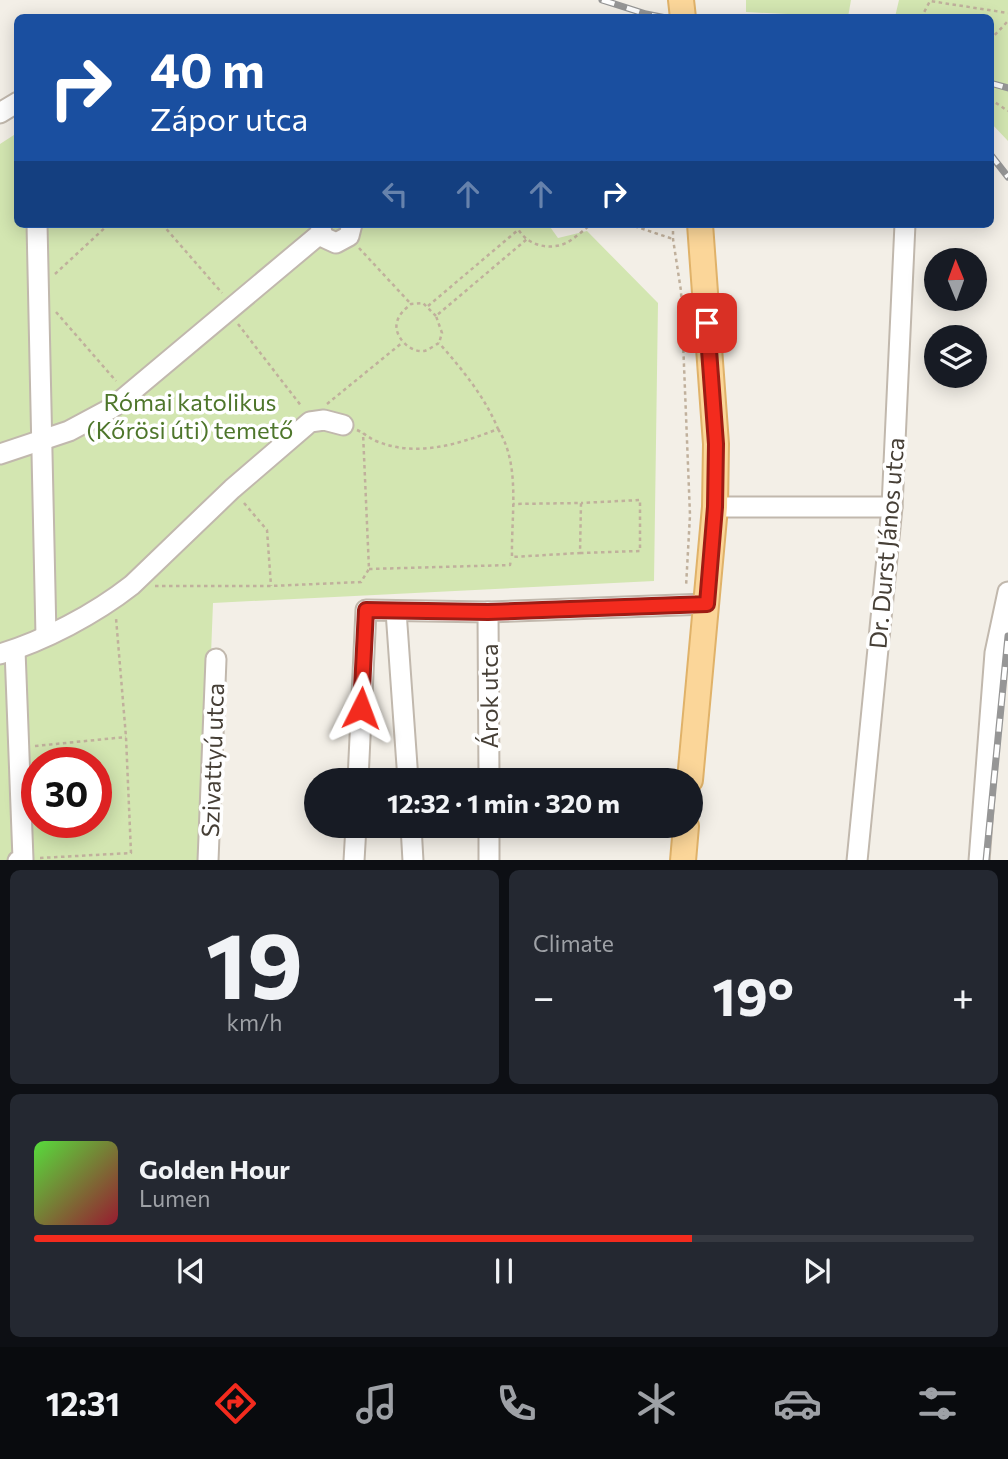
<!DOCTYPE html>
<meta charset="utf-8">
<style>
body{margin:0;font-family:Commissioner,sans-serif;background:#242831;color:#f1f3f6;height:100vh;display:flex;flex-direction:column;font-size:26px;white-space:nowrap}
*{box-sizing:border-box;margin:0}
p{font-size:23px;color:#9ea1a6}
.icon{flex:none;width:38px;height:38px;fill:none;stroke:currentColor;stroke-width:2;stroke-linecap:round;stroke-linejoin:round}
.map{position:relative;height:860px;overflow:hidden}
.drawer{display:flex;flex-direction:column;gap:10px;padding:10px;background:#0d0f14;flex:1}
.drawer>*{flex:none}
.hud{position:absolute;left:14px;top:14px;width:980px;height:214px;border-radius:10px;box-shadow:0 4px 18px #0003;background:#1a4fa0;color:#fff;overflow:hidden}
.needle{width:46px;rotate:359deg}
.controls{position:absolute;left:924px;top:248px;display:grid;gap:14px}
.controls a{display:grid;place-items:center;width:63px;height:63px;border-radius:50%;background:#171b24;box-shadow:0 4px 18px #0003;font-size:35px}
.speed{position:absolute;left:21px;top:747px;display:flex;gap:14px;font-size:35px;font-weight:700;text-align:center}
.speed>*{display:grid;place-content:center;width:91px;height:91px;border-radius:50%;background:#171b24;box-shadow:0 4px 18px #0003;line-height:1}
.speed .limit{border:10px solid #d22;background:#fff;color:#111}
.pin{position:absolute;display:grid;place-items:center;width:60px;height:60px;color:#fff;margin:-30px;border-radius:14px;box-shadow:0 4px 10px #0006}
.me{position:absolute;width:77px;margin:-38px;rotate:3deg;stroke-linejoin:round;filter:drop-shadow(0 0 5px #0008)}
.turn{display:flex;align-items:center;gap:24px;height:147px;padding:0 21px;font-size:32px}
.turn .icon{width:91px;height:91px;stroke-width:2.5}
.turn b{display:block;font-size:49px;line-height:60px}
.lanes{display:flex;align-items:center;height:66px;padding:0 21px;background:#0003;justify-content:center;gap:35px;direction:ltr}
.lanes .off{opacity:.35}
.big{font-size:52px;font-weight:700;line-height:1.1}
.drawer .card{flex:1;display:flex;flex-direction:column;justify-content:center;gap:10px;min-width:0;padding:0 24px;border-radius:10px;background:#242831}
.drawer .dial{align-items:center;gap:0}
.dial b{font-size:91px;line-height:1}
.song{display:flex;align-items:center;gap:21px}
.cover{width:84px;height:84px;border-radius:10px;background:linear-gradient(135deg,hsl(110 70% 55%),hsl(350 70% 35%))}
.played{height:7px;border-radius:4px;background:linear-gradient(90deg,#f32b1e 70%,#363941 70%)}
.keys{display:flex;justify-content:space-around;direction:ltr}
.heat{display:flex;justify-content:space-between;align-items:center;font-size:38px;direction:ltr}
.drawer .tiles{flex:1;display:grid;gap:10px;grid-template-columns:1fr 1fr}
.card:last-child{grid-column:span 2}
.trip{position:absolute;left:304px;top:768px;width:399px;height:70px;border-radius:35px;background:#171b24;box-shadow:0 4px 18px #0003;font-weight:700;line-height:70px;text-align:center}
.tabs{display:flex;height:112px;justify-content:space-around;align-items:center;background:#090b0e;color:#9ea1a6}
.tabs .icon{width:49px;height:49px}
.tabs .selected{color:#f32b1e}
.tabs b{font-size:32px;color:#f1f3f6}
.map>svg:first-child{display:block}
.green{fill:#d3e6b1;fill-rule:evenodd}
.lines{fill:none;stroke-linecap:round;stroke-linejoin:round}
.minor-casing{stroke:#c1b8ad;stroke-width:23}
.major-casing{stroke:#e0b269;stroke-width:28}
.path{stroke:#c0b09c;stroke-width:2.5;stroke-dasharray:3.5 3.5;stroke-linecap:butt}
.minor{stroke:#fff;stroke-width:19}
.major{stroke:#fbd699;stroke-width:24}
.rail-casing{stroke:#969696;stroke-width:7}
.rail{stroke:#fff;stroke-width:4.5;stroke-dasharray:13;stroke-linecap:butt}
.route-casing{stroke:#9e1c14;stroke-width:18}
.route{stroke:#f32b1e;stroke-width:12}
.labels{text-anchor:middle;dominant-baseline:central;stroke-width:7;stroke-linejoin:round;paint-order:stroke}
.park-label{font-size:24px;fill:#4e762b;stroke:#fff}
.street-label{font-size:24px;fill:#463f36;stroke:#fff}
</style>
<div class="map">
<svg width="1008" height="861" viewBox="0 0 1008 861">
<rect width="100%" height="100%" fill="#f3efe7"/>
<g class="green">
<polygon points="746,0 851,0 848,17 746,12"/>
<polygon points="899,0 1008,0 1008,141 991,123 990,18 895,17"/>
<path d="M 17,133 L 18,224 L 548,224 L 558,238 L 587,231 L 658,303 L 654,581 L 213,603 L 203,860 L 0,860 L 0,144 ZM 37,763 L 96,763 L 96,822 L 37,822 Z"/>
</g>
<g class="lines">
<defs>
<g id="minor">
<polyline points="0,113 18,102"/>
<polyline points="37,224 46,636"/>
<polyline points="320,224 323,237 336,243 349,236 352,224"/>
<polyline points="0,454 69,431 112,408 321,233"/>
<polyline points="715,507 892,507"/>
<polyline points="396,611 408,780"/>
<polyline points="488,612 489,780"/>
<polyline points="15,650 23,859 18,861"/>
<path d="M 0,654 C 44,641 95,614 132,585 L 232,489 L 310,422 L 324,420 L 343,425"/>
<polyline points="358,780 366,610 488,612 707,604"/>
<polyline points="411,826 413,861"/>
<polyline points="489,826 489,861"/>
<polyline points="208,861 216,659"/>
<polyline points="354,861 356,826"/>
<polyline points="857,861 892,507 905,224"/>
<polyline points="979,861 995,653 1008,592"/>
</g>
<g id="major">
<polyline points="681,0 683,18"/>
<polyline points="690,780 715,507 716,444 700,224"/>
<polyline points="683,861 686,826"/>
</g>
</defs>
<use href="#minor" class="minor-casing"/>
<use href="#major" class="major-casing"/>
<g class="path">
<polyline points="921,18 930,1 1008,13"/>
<polyline points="990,40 1008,21"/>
<polyline points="990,99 1008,111"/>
<polyline points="162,224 222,293"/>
<path d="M 516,224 C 523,245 550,252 568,242 C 576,237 584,230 591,224"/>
<polyline points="628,224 673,239"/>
<polyline points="673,224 673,239 681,291 690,515 686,587"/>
<polyline points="359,248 411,304"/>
<polyline points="55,274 109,224"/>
<polyline points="428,306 518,230"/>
<polyline points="56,312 116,381"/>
<path d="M 436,316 L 423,303 L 411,304 C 405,309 399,314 397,322 C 393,336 410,353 424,351 C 429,350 435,345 439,343 L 442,333 L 436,316 L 527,239"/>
<polyline points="238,324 302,407"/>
<polyline points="327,404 403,342"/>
<path d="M 498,429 C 521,465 511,516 512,557 L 580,553 L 581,503 L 513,504"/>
<path d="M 357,430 C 364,433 369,438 376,441 C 417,458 459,444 498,429 C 485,397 462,369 439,343"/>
<polyline points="244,503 267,530 271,586"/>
<polyline points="580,553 640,551 640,500 581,503"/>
<polyline points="369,569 510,565 511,559"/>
<polyline points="155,586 271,586 361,582 369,569 363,433"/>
<polyline points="35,746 126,737"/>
<polyline points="40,858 131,853 126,737 116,618"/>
</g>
<use href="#minor" class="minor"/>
<use href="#major" class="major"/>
<defs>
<g id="rail">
<polyline points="602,0 646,14 666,18"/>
<polyline points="990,83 1008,88"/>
<polyline points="990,154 1008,177"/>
<polyline points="986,861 1008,636"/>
</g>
</defs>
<use href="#rail" class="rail-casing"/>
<use href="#rail" class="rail"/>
</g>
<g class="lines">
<defs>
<polyline id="route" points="361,708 366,610 488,612 707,604 715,507 716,444 707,323"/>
</defs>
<use href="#route" class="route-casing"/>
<use href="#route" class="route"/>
</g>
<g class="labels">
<g class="park-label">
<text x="190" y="401">Római katolikus<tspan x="190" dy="28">(Kőrösi úti) temető</tspan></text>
</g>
<g class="street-label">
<text transform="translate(886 543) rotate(-85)">Dr. Durst János utca</text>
<text transform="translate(488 696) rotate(-90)">Árok utca</text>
<text transform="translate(212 760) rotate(-88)">Szivattyú utca</text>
</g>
</g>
</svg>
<div class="controls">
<a><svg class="needle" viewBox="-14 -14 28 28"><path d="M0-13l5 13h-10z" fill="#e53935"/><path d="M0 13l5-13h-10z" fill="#9ea1a6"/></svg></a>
<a><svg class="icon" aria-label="layers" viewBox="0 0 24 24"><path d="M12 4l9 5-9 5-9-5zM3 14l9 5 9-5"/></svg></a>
</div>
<div class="speed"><div class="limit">30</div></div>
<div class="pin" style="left:707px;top:323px;background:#d93025"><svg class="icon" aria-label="arrive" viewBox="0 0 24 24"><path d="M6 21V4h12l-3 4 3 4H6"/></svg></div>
<svg class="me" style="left:361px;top:708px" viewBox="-20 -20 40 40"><path d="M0-17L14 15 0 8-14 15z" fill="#f32b1e" stroke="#fff" stroke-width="4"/></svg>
<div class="trip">12:32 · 1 min · 320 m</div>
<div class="hud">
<div class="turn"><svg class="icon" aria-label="right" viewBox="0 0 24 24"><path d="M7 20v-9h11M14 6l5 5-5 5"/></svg><div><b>40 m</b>Zápor utca</div></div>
<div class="lanes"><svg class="icon off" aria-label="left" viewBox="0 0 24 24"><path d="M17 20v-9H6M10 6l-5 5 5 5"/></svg><svg class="icon off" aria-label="ahead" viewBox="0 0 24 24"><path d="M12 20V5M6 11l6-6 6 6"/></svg><svg class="icon off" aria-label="ahead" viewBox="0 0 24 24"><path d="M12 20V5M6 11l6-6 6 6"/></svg><svg class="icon" aria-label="right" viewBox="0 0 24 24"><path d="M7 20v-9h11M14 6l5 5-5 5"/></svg></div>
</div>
</div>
<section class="drawer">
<div class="tiles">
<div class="card dial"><b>19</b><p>km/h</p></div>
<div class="card"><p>Climate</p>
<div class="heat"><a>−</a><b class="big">19°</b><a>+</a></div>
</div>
<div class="card">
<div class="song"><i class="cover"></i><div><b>Golden Hour</b><p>Lumen</p></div></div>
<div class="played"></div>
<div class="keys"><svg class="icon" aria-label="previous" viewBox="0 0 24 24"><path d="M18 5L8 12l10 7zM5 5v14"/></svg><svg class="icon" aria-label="pause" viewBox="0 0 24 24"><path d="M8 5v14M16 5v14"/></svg><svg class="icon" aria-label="next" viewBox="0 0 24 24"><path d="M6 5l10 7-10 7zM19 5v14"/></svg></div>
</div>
</div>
</section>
<nav class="tabs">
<b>12:31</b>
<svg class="icon selected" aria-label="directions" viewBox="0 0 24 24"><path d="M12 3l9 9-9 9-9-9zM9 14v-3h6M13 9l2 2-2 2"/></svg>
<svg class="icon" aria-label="music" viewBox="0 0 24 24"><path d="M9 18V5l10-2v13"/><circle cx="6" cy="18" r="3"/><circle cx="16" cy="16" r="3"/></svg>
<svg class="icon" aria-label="phone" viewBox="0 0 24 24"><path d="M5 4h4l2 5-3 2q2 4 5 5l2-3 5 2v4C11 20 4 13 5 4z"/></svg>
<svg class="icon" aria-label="climate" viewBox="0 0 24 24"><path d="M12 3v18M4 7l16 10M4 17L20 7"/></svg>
<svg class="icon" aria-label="car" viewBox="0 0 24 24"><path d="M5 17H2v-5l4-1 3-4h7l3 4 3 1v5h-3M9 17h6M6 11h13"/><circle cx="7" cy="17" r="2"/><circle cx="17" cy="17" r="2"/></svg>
<svg class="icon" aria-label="filters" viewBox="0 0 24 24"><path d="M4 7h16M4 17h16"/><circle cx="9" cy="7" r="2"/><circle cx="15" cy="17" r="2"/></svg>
</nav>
